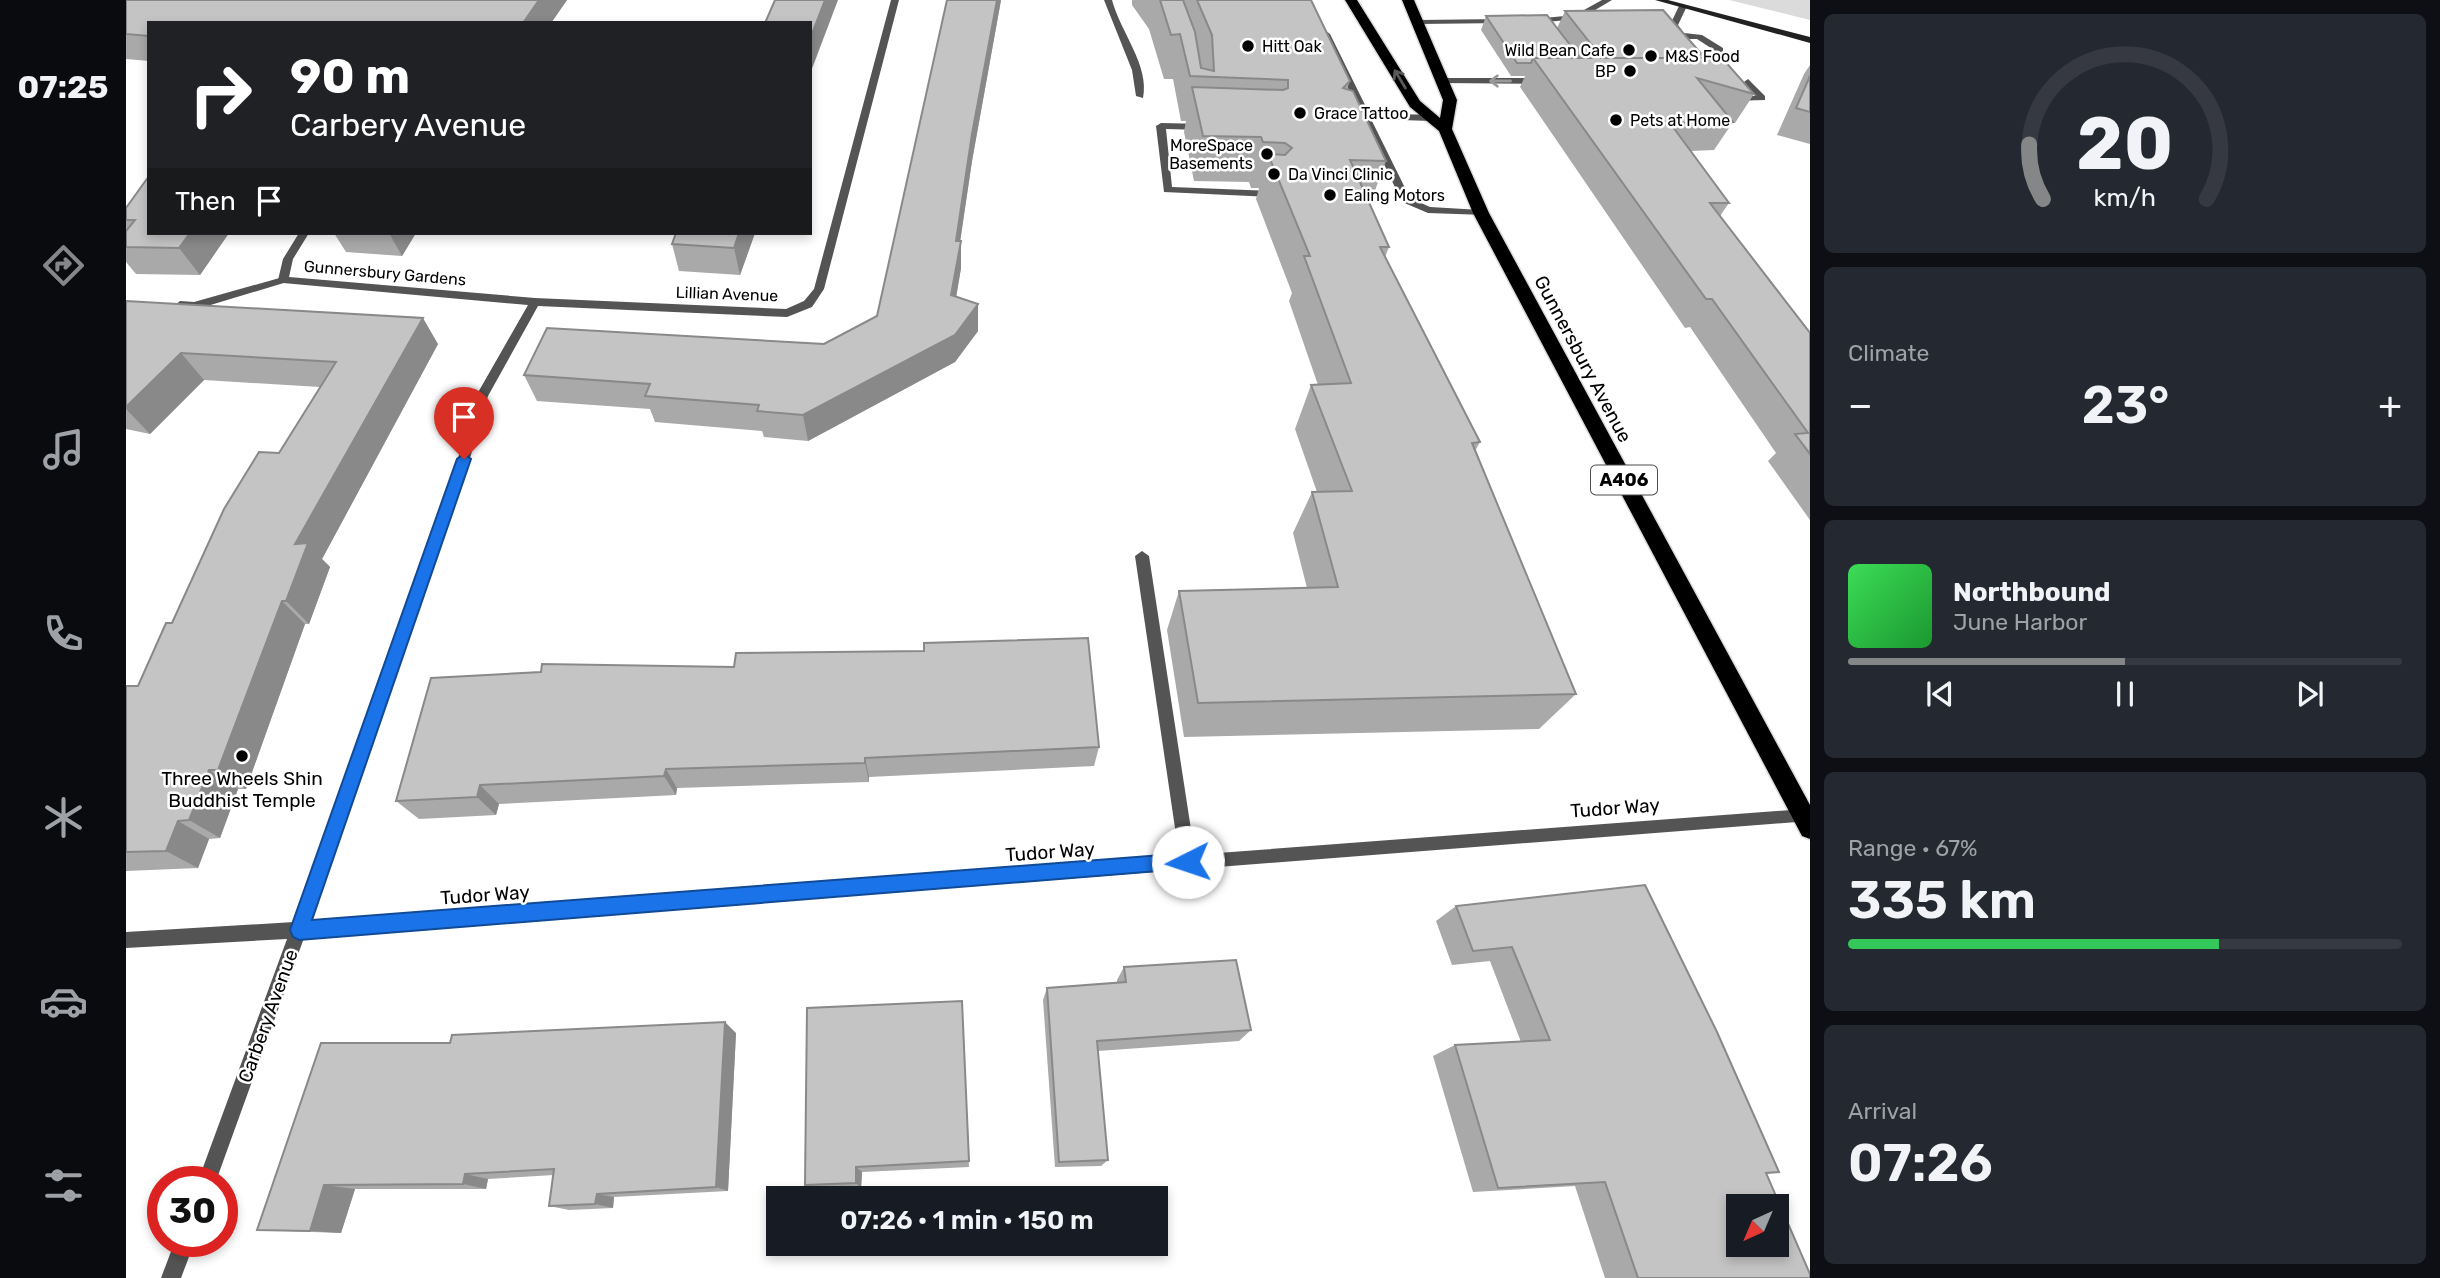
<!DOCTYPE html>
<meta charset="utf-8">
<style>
body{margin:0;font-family:Rubik,sans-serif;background:#242831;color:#f1f3f6;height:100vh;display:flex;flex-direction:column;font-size:26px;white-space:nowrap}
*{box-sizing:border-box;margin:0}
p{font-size:23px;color:#9ea1a6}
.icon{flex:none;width:38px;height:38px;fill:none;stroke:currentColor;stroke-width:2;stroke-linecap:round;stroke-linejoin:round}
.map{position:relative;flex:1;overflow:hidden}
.details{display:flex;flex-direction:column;gap:14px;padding:14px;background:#0d0f14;width:630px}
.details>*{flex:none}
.guide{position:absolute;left:21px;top:21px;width:665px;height:214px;border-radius:0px;box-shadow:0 4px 10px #0003;background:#202124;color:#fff;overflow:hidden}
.needle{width:46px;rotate:224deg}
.controls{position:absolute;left:1600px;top:1194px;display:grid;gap:14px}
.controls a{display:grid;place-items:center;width:63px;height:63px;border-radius:0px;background:#171b24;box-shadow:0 4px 10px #0003;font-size:35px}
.speed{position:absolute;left:21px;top:1166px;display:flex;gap:14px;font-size:35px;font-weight:700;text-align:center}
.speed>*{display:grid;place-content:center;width:91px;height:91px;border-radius:50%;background:#171b24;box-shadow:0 4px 10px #0003;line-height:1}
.speed .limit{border:10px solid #d22;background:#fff;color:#111}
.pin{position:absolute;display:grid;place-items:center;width:60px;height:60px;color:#fff;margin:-72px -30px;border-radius:50% 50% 50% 0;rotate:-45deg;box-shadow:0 0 7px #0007}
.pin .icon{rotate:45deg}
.me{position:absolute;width:77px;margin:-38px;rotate:266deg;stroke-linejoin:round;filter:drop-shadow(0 0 5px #0008)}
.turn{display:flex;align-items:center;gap:24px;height:147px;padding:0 28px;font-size:32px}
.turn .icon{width:91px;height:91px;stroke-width:2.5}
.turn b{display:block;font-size:49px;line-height:60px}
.then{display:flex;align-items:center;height:66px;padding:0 28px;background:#0003;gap:14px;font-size:26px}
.big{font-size:52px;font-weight:600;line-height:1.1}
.details .widget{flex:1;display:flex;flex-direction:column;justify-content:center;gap:10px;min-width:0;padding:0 24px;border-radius:10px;background:#242831}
.details .dial{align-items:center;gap:0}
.dial svg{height:182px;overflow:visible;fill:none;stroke:#363941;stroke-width:7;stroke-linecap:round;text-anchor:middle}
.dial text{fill:#f1f3f6;stroke:none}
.song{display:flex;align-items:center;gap:21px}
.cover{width:84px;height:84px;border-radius:10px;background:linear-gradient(135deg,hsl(130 70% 55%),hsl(130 70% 35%))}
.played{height:7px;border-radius:4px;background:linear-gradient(90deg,#858687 50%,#363941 50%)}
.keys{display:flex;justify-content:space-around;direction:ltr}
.heat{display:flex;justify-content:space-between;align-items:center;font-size:38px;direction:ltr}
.charge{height:10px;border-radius:5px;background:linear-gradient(90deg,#34c759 67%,#363941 0)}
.trip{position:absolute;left:640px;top:1186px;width:402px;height:70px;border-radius:0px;background:#171b24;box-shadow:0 4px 10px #0003;font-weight:600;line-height:70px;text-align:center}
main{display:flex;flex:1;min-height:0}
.tabs{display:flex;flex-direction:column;width:126px;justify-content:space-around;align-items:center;background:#090b0e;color:#9ea1a6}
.tabs .icon{width:49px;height:49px}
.tabs .active{color:#858687}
.tabs b{font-size:32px;color:#f1f3f6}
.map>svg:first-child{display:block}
.green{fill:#dbdbdb}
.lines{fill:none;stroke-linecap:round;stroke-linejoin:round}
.highway-casing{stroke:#dbdbdb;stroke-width:3}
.lane{fill:#545454;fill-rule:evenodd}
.street{fill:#545454;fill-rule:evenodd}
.secondary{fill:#212121;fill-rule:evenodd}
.highway{fill:#000;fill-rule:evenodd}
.wall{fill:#a9a9a9}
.shaded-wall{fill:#898989}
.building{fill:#c4c4c4;stroke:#898989;stroke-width:2;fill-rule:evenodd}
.oneway{stroke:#595959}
.oneway2{stroke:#989898}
.route{fill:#1a73e8;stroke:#114b97;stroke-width:2}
.poi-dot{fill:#000;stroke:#fff;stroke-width:2.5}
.labels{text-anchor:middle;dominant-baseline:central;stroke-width:5;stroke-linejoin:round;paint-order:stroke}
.far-poi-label{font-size:16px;fill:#000;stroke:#fff;text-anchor:start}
.far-street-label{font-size:16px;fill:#000;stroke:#fff}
.shield{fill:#fff;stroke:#4c4c4c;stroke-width:2}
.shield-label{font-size:18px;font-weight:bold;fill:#000}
.street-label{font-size:19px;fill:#000;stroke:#fff}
.poi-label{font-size:19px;fill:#000;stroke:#fff}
</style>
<main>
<nav class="tabs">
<b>07:25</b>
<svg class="icon active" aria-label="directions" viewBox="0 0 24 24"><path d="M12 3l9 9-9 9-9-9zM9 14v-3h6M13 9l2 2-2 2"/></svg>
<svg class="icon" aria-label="music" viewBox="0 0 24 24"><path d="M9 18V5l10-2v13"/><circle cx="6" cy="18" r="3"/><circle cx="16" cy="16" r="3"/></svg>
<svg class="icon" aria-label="phone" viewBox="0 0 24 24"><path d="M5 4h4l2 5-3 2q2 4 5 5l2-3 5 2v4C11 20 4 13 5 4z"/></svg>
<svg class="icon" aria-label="climate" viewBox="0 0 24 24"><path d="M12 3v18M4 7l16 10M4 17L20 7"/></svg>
<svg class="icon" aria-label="car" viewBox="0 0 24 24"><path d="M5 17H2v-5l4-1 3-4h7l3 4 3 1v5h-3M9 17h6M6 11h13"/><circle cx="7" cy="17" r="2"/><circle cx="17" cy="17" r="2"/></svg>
<svg class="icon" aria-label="filters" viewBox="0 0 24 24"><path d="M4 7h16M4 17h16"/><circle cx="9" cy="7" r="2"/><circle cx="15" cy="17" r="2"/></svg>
</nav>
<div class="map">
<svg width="1684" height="1278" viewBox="0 0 1684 1278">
<rect width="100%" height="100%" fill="#fff"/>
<polygon class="green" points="1603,0 1684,0 1684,20"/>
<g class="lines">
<defs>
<polygon id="highway" points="1219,0 1231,0 1294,101 1314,118 1317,100 1276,0 1288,0 1331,100 1326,129 1363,213 1684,805 1684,839 1676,836 1347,213 1313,131 1284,107"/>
</defs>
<use href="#highway" class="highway-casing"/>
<g class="lane">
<path d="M 978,0 L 986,0 C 994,31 1024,66 1017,98 L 1010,96 L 1006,70 Z"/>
<polygon points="1476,0 1486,0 1454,19 1408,23 1404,21 1408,19 1449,15"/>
<polygon points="1557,4 1561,6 1552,25 1558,33 1576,35 1597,48 1597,52 1591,52 1571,39 1554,39 1544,25 1553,6"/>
<polygon points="1377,19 1381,21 1380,23 1293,24 1289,22 1293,20"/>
<polygon points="1200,31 1204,34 1243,113 1305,115 1310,118 1305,121 1245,119 1284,198 1304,207 1355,210 1359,211 1359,215 1302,213 1276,202 1196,34"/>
<polygon points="1317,78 1413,78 1417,81 1413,84 1314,83 1313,81"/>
<polygon points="1622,79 1639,96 1639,100 1604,101 1604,97 1607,96 1629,96 1618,82"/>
<polygon points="1035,123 1078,124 1083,127 1078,130 1040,129 1046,187 1146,191 1151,194 1146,197 1038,192 1030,126"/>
<polygon points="157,277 162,280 161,282 68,310 54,309 49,305 54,301 68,302"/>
<polygon points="1016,551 1023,556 1070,862 1068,867 1062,870 1056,867 1054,862 1009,556"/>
</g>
<g class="street">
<polygon points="765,0 773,0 698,289 686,307 661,317 412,306 362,396 338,479 185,921 1678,809 1684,812 1684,821 178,938 90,1181 72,1181 161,939 0,948 0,932 168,922 326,479 350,396 402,305 157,283 152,280 157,259 173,233 183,233 167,259 163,277 409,298 660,309 678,301 688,289"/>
<polygon points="49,1241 69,1241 55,1278 35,1278"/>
</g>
<polygon class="secondary" points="1529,0 1542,0 1684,37 1684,43"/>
<use href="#highway" class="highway"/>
</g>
<g class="wall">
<polygon points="0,0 441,0 425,23 23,23 23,61 0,59"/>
<polygon points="821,0 875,0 846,161 834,241 835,268 830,297 852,331 829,362 682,441 638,437 636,431 529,422 524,409 411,401 398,375 698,344 751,316"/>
<polygon points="1006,0 1185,0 1224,81 1221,89 1260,161 1244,204 1263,247 1259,257 1354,442 1349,451 1450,694 1413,729 1058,737 1041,630 1053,591 1181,588 1167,533 1186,492 1191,492 1169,429 1185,385 1192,385 1163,301 1166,293 1130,199 1133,188 1125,188 1123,182 1068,181 1058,132 1060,121 1055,121 1047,79 1038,79 1023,29 1006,5"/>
<polygon points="1439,11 1579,58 1628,94 1609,123 1607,122 1588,150 1565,151 1603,203 1594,216 1684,333 1684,520 1642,461 1650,453 1564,327 1559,328 1394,87 1399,76 1385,76 1355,30 1360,16 1431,28"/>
<polygon points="1684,65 1684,144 1651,135 1678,74"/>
<polygon points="0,208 103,233 74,275 10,274 0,262"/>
<polygon points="208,233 290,233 276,256 220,252"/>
<polygon points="550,233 629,233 614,275 553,271 546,244"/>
<polygon points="0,301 312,344 196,559 204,567 183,624 179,624 120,789 112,789 94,838 83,839 72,868 0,871 0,686 12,686 46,623 194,387 78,380 24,434 0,429"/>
<polygon points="415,672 973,747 968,766 743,777 743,782 551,788 550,795 373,804 370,815 293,819 270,801"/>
<polygon points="1519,885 1653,1172 1640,1174 1684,1278 1479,1278 1449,1186 1347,1192 1307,1056 1329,1045 1395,1042 1364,961 1326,965 1310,921 1330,906"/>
<polygon points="998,967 1125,1030 1113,1041 972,1051 982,1160 975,1166 929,1167 917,1000 921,988 991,983 991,980"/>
<polygon points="836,1001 843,1167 736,1172 735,1188 687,1189 679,1185"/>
<polygon points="610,1033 602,1191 488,1197 487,1208 443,1210 423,1206 428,1175 362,1179 360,1189 229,1189 215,1233 131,1230 324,1043"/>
</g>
<g class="shaded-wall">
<polygon points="413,0 441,0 425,23 397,23"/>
<polygon points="699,0 712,0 684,74 684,39"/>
<polygon points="871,0 875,0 846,161 832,256 835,241 835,268 826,322 825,295 830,241 846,134"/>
<polygon points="64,233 103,233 74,275 53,248"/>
<polygon points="263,233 290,233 276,256"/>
<polygon points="613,233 629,233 614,275 608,248"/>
<polygon points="852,304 852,331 829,362 682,441 677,415"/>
<polygon points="297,318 312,344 196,559 204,567 183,624 160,601 169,544"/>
<polygon points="55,353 78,380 24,434 0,409 0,407"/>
<polygon points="156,601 179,624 120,789 92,770"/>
<polygon points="739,758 743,777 743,782 739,763"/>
<polygon points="540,769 551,788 550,795 538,776"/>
<polygon points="83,770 112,789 94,838 63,820"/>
<polygon points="354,785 373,804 370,815 351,797"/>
<polygon points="52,821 83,839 72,868 40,851"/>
<polygon points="599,1022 610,1033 602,1191 590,1187"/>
<polygon points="730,1167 736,1172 735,1188 730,1183"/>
<polygon points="339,1174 362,1179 360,1189 337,1184"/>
<polygon points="198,1185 229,1189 215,1233 184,1231"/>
<polygon points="471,1194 488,1197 487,1208 469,1204"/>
</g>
<g class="building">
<polygon points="0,0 413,0 397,23 23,23 23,36 0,34"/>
<polygon points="649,0 699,0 684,39 684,23 639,23"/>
<polygon points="821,0 871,0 846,134 830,241 835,241 825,295 852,304 829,335 677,415 631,411 633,405 519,396 524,384 398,375 421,328 698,344 751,316"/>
<polygon points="1034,0 1057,0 1069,32 1075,68 1088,71 1086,35 1071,0 1185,0 1224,81 1217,88 1227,91 1260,161 1224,160 1263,247 1254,247 1354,442 1346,443 1450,694 1072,703 1053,591 1212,587 1186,492 1226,491 1185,385 1225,383 1178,256 1184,256 1142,154 1159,155 1166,148 1159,143 1137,142 1135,137 1077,136 1066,87 1157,90 1162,88 1162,80 1064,76 1054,34 1045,35"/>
<polygon points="1537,10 1579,58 1476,58 1439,11"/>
<polygon points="1421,15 1454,58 1407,58 1405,63 1391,63 1360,16"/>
<polygon points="1407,58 1596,58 1628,94 1571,78 1607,122 1544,123 1603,203 1584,203 1684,333 1684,454 1669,434 1682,433 1586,299 1580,299"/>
<polygon points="1684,76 1684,112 1670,108"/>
<polygon points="23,176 23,233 64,233 53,248 0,247 0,231 9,220 0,220 0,208"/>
<polygon points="550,233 613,233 608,248 546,244"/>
<polygon points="0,301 297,318 169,544 182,543 160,601 156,601 92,770 83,770 63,820 52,821 40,851 0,852 0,686 12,686 40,623 46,623 98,509 133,452 153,453 210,362 55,353 0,407"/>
<polygon points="962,638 973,747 739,758 739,763 540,769 538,776 354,785 351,797 270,801 305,678 415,672 416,664 608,667 610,653 798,651 798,643"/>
<path d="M 1519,885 L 1591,1032 L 1653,1172 L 1640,1173 L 1684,1274 L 1684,1278 L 1512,1278 L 1479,1182 L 1372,1188 L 1329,1045 L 1424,1040 L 1386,947 L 1347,951 L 1330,906 ZM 1612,1206 L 1650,1206 L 1650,1244 L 1612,1244 Z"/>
<polygon points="1110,960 1125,1030 971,1041 982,1160 933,1162 921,988 1000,982 998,967"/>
<polygon points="836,1001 843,1161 730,1167 730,1183 679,1185 681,1008"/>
<polygon points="599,1022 590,1187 471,1194 469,1204 423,1206 428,1169 339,1174 337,1184 198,1185 184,1231 131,1230 195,1043 324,1043 326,1035"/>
</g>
<defs><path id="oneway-shaft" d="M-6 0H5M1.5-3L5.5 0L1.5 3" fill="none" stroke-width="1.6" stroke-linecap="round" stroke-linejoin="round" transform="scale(1.75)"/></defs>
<use class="oneway" href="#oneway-shaft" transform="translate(1274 79) rotate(-121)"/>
<use class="oneway2" href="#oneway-shaft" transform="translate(1374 81) rotate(-180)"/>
<polygon class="route" points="338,454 345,459 186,920 1062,853 1069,856 1071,862 1069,868 173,940 167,937 164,930 331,459"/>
<g class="poi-dot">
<circle cx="1122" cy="46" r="7"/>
<circle cx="1503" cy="50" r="7"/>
<circle cx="1525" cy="56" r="7"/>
<circle cx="1504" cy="71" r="7"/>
<circle cx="1174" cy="113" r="7"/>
<circle cx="1490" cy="120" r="7"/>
<circle cx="1141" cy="154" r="7"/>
<circle cx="1148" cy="174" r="7"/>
<circle cx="1204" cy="195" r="7"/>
<circle cx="116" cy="756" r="7"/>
</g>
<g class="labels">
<g class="far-poi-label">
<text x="1136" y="46">Hitt Oak</text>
<text x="1489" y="50" text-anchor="end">Wild Bean Cafe</text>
<text x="1539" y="56">M&amp;S Food</text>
<text x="1490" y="71" text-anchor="end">BP</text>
<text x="1188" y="113">Grace Tattoo</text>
<text x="1504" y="120">Pets at Home</text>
<text x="1127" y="145" text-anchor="end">MoreSpace<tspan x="1127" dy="18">Basements</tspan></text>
<text x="1162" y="174">Da Vinci Clinic</text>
<text x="1218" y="195">Ealing Motors</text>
</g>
<g class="far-street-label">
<text transform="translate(259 273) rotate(5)">Gunnersbury Gardens</text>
<text transform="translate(601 294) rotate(2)">Lillian Avenue</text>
</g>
<rect class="shield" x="1465" y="465.5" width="66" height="29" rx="5"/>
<g class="shield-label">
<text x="1498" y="480">A406</text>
</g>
<g class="street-label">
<text transform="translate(1457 359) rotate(62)">Gunnersbury Avenue</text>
<text transform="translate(1489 808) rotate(-4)">Tudor Way</text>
<text transform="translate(924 852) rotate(-4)">Tudor Way</text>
<text transform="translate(359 895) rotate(-4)">Tudor Way</text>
<text transform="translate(142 1016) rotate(-70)">Carbery Avenue</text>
</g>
<g class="poi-label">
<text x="116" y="778">Three Wheels Shin<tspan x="116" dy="22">Buddhist Temple</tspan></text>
</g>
</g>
</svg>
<div class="controls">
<a><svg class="needle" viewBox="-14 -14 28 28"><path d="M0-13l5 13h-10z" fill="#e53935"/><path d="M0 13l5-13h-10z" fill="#9ea1a6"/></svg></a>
</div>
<div class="speed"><div class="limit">30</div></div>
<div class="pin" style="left:338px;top:459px;background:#d93025"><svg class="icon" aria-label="arrive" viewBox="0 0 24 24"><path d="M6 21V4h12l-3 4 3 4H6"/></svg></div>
<svg class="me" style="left:1062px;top:862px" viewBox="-20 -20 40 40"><circle r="19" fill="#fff"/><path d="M0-13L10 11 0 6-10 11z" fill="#1a73e8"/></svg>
<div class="trip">07:26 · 1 min · 150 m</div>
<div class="guide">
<div class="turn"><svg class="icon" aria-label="right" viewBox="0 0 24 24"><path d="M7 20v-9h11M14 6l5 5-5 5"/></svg><div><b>90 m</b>Carbery Avenue</div></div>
<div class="then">Then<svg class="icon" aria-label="arrive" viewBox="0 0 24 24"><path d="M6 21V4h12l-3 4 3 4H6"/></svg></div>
</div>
</div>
<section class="details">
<div class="widget dial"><svg viewBox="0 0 100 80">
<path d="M14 69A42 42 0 1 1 86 69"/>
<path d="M14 69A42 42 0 0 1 8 45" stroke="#858687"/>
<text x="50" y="56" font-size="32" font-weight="700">20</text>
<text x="50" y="72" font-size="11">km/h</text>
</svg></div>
<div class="widget"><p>Climate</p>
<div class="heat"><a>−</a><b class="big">23°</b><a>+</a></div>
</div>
<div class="widget">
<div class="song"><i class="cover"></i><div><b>Northbound</b><p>June Harbor</p></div></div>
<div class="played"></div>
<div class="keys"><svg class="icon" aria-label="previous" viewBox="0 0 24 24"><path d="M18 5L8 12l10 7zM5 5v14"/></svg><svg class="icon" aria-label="pause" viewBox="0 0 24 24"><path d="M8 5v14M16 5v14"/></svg><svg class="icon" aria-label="next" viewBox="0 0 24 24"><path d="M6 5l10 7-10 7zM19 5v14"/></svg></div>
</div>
<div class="widget"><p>Range · 67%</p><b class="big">335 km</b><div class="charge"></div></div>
<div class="widget"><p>Arrival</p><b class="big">07:26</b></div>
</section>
</main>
